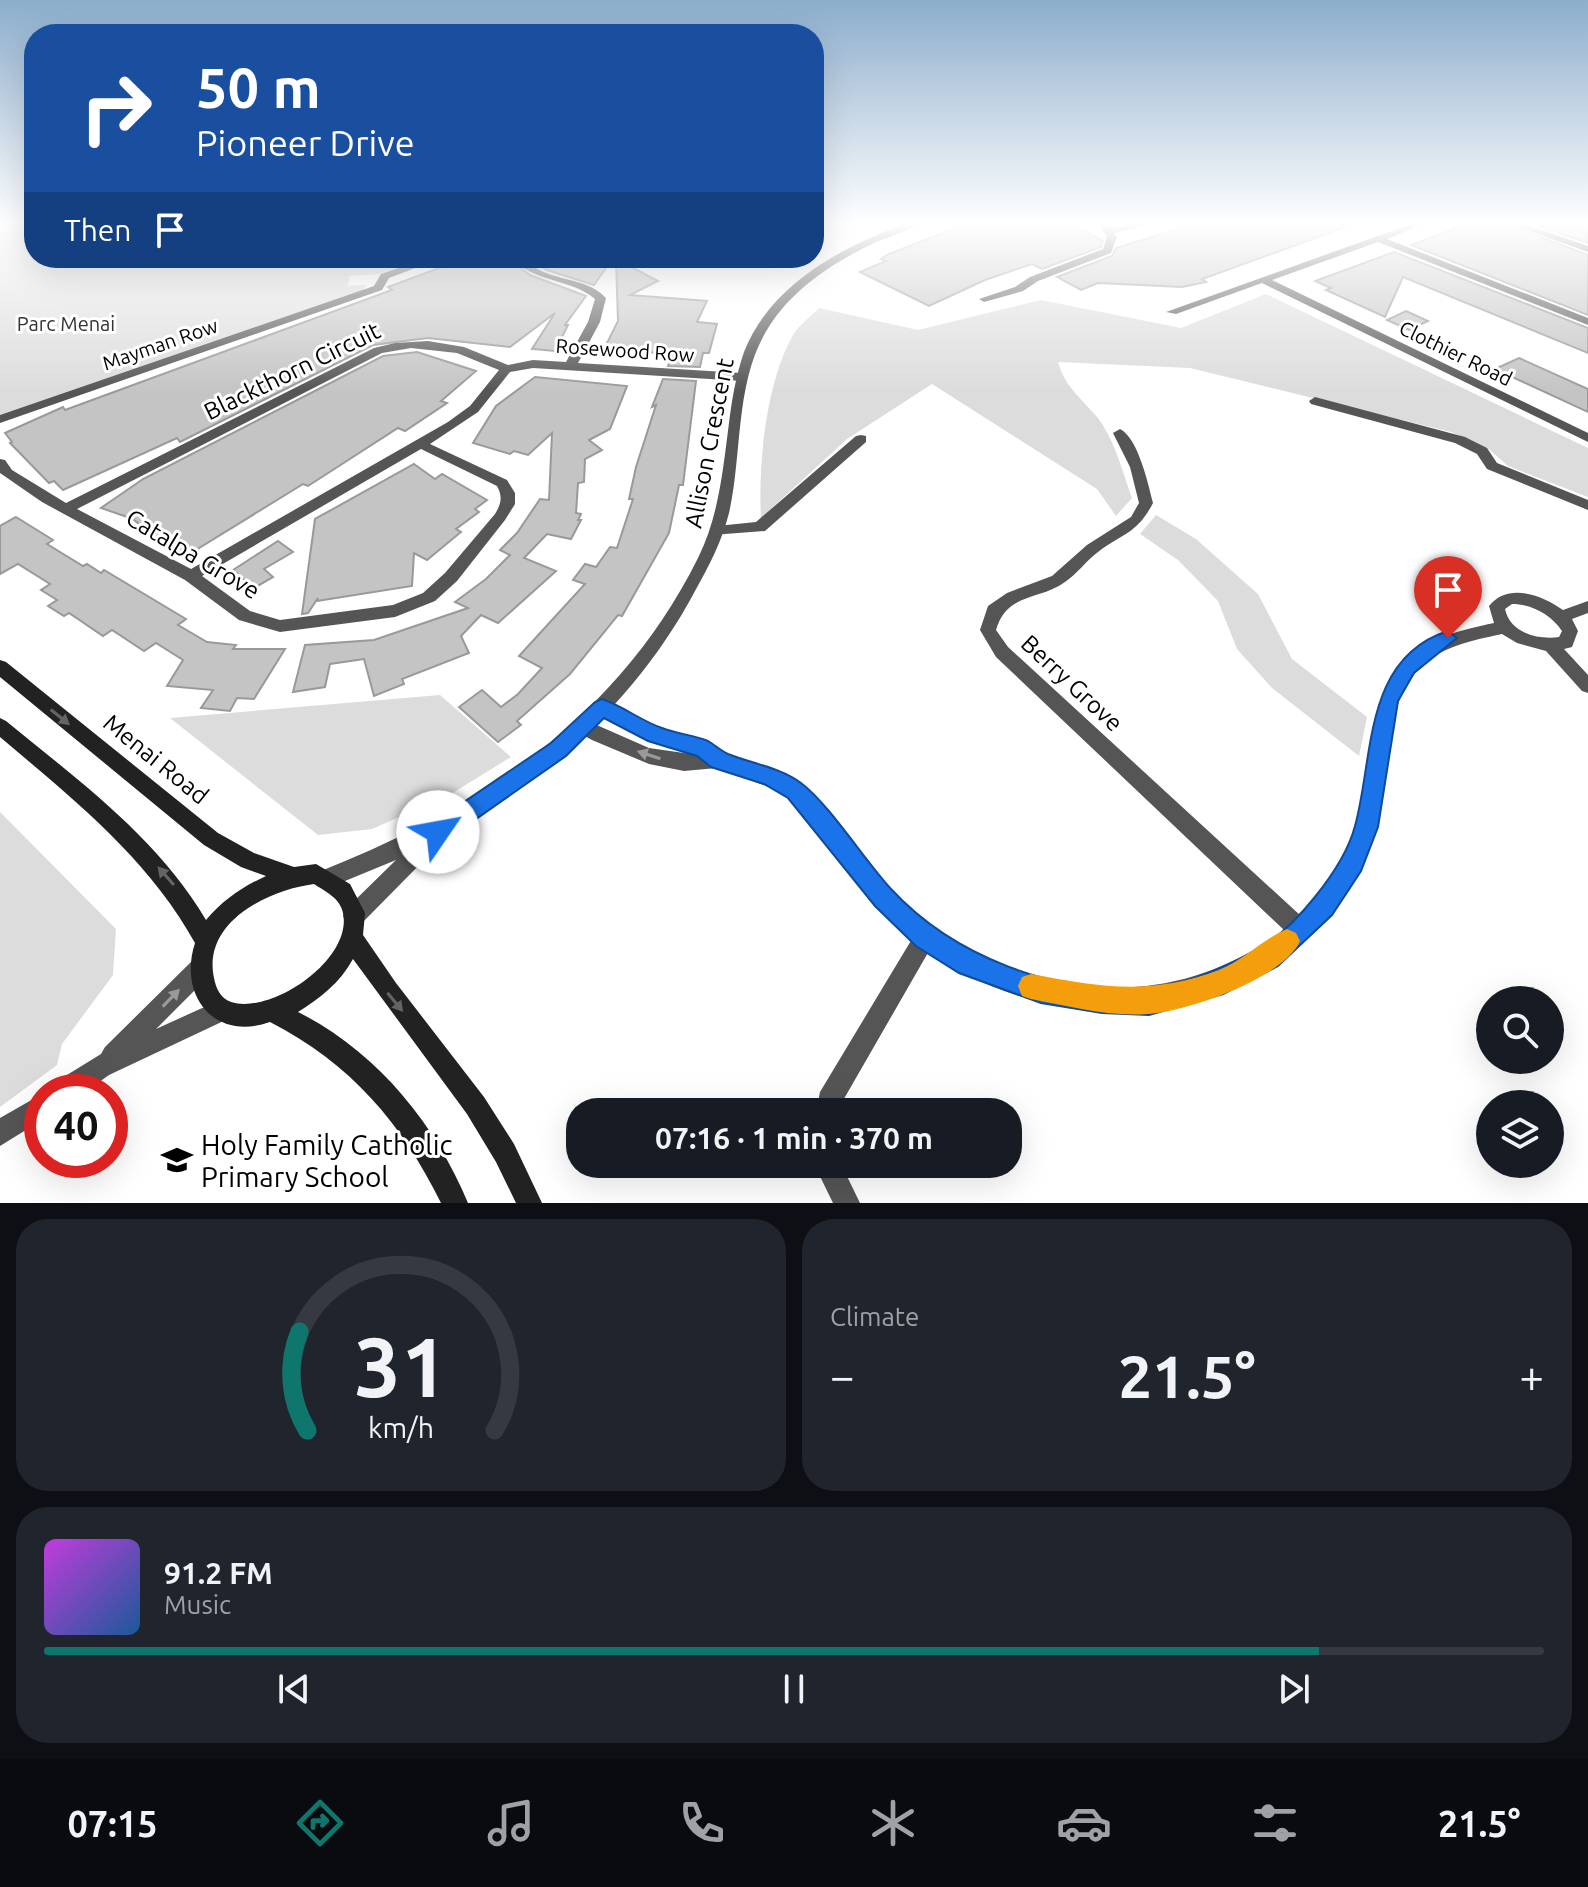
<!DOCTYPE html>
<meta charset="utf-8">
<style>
body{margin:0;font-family:Ubuntu,sans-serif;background:#20242c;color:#f1f3f6;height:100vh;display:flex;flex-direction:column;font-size:30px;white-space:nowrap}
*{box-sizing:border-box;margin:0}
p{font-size:26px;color:#9ea1a6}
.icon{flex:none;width:44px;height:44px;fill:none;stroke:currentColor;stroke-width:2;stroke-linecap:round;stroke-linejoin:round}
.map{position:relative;height:1203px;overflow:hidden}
.side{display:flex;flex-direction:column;gap:16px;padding:16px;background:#0d0f14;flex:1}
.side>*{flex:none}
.guide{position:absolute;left:24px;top:24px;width:800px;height:244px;border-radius:32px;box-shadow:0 8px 32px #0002;background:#1a4fa0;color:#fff;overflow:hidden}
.controls{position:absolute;left:1476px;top:986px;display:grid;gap:16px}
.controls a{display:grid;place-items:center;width:88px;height:88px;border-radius:50%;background:#171b24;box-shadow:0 8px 32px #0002;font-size:40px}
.speed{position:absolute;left:24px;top:1074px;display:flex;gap:16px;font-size:40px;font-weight:700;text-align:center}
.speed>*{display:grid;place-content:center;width:104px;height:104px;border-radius:50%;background:#171b24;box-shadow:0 8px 32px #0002;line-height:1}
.speed .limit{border:12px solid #d22;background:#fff;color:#111}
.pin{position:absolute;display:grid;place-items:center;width:68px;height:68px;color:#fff;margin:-82px -34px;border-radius:50% 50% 50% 0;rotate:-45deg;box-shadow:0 0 8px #0007}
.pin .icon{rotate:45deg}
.me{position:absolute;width:88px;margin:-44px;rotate:57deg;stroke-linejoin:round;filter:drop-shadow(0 0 6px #0008)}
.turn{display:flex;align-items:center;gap:28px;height:168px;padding:0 40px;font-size:36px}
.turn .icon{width:104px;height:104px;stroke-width:2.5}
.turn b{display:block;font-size:56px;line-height:68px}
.then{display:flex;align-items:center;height:76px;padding:0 40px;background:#0003;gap:16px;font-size:30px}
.big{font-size:60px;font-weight:700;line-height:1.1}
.side .tile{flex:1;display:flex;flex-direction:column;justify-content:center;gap:12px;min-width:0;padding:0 28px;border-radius:32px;background:#20242c}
.side .dial{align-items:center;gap:0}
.dial svg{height:208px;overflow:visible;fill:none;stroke:#363941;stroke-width:7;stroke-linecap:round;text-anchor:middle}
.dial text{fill:#f1f3f6;stroke:none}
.song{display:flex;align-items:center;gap:24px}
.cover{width:96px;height:96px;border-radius:12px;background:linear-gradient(135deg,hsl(290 70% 55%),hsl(210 70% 35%))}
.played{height:8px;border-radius:4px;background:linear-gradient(90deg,#0f766e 85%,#363941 85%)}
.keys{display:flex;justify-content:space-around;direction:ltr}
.heat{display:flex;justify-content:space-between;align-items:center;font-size:44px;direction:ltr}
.side .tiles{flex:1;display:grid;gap:16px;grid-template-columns:1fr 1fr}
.tile:last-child{grid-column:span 2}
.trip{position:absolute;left:566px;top:1098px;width:456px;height:80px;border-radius:32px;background:#171b24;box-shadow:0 8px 32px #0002;font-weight:700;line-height:80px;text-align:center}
.menu{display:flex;height:128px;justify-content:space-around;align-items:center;background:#090b0e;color:#9ea1a6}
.menu .icon{width:56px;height:56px}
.menu .current{color:#0f766e}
.menu b{font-size:36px;color:#f1f3f6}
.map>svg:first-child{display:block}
.green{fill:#dcdcdc}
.building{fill:#c4c4c4;stroke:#999;stroke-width:2}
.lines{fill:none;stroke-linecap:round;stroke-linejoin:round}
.minor{fill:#555;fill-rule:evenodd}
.tertiary{fill:#555;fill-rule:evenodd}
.secondary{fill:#222;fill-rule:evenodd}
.oneway{fill:#646464}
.oneway2{fill:#999}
.route{fill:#1a73e8;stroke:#114b97;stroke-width:2}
.slow{fill:#f59e0b}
.labels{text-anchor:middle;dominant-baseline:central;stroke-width:6;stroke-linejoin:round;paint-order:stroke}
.far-park-label{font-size:20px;fill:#333;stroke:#fff}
.far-street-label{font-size:20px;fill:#000;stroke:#fff}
.street-label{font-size:24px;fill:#000;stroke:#fff}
.near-poi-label{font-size:28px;fill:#000;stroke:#fff;text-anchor:start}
</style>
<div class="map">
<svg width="1588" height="1203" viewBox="0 0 1588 1203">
<rect width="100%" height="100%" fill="#fff"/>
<g class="green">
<polygon points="0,224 34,224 34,258 425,258 379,274 350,276 347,286 366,285 363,290 0,415"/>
<path d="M 1266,294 L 1588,448 L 1588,497 L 1508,466 L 1490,450 L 1451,432 L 1190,368 L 1058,362 C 1065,387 1081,398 1097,417 C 1114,438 1123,473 1132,498 L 1116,516 L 1097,489 L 932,384 L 847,439 L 761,518 C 758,464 766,383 793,335 C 799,325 811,316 819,308 L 918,330 L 1041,300 L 1181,328 Z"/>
<polygon points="1156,515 1196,539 1258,594 1292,659 1367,717 1359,756 1272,688 1237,649 1218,601 1178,560 1140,534"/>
<polygon points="440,695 511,757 451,794 372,829 318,835 170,718"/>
<polygon points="0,812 116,929 113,975 62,1044 57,1065 0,1107"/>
</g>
<g class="building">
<polygon points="966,224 1072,224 1103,241 1101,247 1042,269 1032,264 985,280 929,306 860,272 886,261 881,259 889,254"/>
<polygon points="1193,224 1348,224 1349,226 1202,279 1206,282 1182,287 1098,283 1081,290 1057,277 1112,256 1116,248"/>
<polygon points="1467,224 1507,224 1588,255 1588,315 1411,245"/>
<polygon points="1533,224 1588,224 1588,243"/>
<polygon points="1394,252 1588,328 1588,353 1403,277 1385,317 1326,290 1331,288 1315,281"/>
<polygon points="466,258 508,258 530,275 586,296 565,325 568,325 555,351 532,349 555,313 510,347 428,338 373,345 180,442 177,438 63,490 54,481 49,483 10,443 12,442 5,433 63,407 65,410 392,290 388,287"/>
<polygon points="524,258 613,258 594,285 547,270"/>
<polygon points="616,259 658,281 630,295 707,301 697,322 717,324 709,353 703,353 700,367 668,366 673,354 604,349 618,321"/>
<polygon points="1406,311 1428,321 1409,330 1387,320"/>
<polygon points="417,352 476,371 441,401 447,403 405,431 398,428 308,486 303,484 191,553 187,549 176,556 133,519 101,508 143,479 383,356"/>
<polygon points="1519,358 1588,389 1588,412 1495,369"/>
<polygon points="535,377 627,386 610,429 589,440 602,450 585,459 584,482 578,483 576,513 581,514 578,520 581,520 571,539 547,534 524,558 556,571 498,623 481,615 461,636 469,653 402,679 404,684 374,696 364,659 330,664 325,687 293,692 305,645 374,640 468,608 455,602 486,579 510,555 500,550 517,533 540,499 549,500 552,433 528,455 514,451 510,454 473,443 496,406"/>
<polygon points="663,379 696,381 683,485 679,485 669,533 622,616 618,615 570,674 517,721 521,725 498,742 459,707 482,690 501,707 518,694 542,668 519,656 585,584 573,580 585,564 596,567 610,547 617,548 633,499 629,499 636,467 656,405 652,407"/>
<polygon points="414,464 435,479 442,474 487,500 475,509 479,512 456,529 461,532 427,560 414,553 412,586 317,601 318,598 308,613 302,614 315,519"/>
<polygon points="16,517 53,540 47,544 83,566 87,564 101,573 104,570 186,619 178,625 207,642 236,645 233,649 285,649 254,699 237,698 230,711 201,708 213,690 167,686 183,660 156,643 144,651 112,630 103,636 69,613 64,616 48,606 57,600 41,590 50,584 18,564 0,574 0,526"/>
<polygon points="278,541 293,552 264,569 273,577 254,588 233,570"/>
</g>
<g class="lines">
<g class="minor">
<polygon points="1098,224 1108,224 1111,228 1133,224 1152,224 1114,233 1117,237 1111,253 1038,281 1023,291 984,302 979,299 1015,287 1030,277 1103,249 1107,237"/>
<polygon points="1411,224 1424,224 1387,239 1588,318 1588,325 1378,242 1272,280 1588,433 1588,442 1262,283 1176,314 1166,312"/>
<polygon points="1510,224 1524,224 1588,246 1588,252"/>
<polygon points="427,258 442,258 389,278 382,290 0,423 0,415 374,286 381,274"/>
<path d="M 511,258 C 525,258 533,268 546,273 C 567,281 590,281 606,298 L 600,322 L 578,363 L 742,373 L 748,377 L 742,381 L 533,368 L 510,372 L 478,412 L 430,444 L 507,480 L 515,493 L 515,504 L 505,520 L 457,581 L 435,601 L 395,617 L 280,632 L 239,620 L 185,580 L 42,502 L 0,473 L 0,459 L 5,460 L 12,470 L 66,503 L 374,348 L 395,343 L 428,341 L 464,347 L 508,365 L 533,360 L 566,362 L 588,322 L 595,299 C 570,278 535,283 511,258 ZM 411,348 L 457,353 L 499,370 L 470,406 L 448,422 L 191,569 L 77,509 L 382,353 ZM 421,449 L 497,486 C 503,497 501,504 495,514 L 445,573 L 423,593 L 393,605 L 280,620 L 250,611 L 202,576 Z"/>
<polygon points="1315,397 1465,437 1487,448 1497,463 1588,500 1588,510 1487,469 1477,454 1455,443 1311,404 1309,401"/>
<path d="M 1120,429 C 1138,438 1148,483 1153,503 C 1137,534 1123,533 1098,552 C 1086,561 1077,574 1065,582 C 1039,601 1007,592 996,630 L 1008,647 L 1301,916 C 1327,890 1349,860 1357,823 C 1370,773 1365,706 1401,665 C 1424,638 1461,630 1494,623 L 1489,606 C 1508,582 1542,595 1563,610 L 1588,601 L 1588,613 L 1572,619 L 1578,631 L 1572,647 L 1564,649 L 1588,675 L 1588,693 L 1582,691 L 1546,651 L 1517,643 L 1502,634 C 1470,641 1432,648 1412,677 C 1379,722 1389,803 1366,858 C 1331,944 1237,999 1147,1010 C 1074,1018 988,995 929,951 L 841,1104 L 840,1112 L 816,1112 L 820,1092 L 912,939 L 874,903 L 813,822 L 780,791 L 717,768 L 684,771 L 649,764 L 592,740 L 577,732 L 574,727 L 577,722 L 583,719 L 649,748 L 698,755 L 643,738 L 596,712 L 593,707 L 596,702 L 602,700 C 623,707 640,723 662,730 C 677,735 693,736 708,743 C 718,747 724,755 734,758 C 757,767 782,770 802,785 C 839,815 858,859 892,892 C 1001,998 1159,1024 1284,930 L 996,657 L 980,630 L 988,606 L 1007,593 L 1052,576 L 1087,545 L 1131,517 L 1139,503 L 1130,467 L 1113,433 ZM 1512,604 C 1532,604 1551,615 1562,631 L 1559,637 C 1538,640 1510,633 1505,609 Z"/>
<polygon points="861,435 866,436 866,442 765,531 712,535 710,531 712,527 717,526 756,522 856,436"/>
<polygon points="814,1164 841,1164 860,1203 833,1203"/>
</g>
<g class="tertiary">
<path d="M 905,224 L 918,224 C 905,232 888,237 874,243 C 834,262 794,288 770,325 C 734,379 743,452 729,513 C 722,541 709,566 695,591 C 639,697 544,785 437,839 L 435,849 L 362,923 L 354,926 L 346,923 L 343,916 L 346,909 L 396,860 L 328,888 L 321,885 L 318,878 L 321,871 C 482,807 618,718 698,558 C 719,516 723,469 729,423 C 732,399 736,375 744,352 C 770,285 841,247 905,224 Z"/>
<polygon points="201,957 209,960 212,968 209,976 156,1029 222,999 230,1002 233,1010 230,1018 109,1075 85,1092 51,1092 54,1083 101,1054 105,1047 193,960"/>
<polygon points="42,1094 42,1120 0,1146 0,1118"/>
</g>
<path class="secondary" d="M 0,660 L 6,662 L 218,833 L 254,853 L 294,867 L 316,864 L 350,884 L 365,913 L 363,935 L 396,983 L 484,1097 L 514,1144 L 542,1203 L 516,1203 L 496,1162 L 467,1114 L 353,959 C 340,983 320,998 298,1012 C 376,1051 435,1123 468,1203 L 441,1203 C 401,1122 351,1064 270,1022 C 214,1042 178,995 195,943 C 148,858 73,799 0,737 L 0,718 L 6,721 C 79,781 158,838 206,920 C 223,900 242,887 266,876 L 241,867 L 204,845 L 0,677 ZM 314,884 C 326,892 340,898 343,913 C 353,959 272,1015 231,1002 C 220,998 216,988 214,978 C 202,922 268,890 314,884 Z"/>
</g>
<defs><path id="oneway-solid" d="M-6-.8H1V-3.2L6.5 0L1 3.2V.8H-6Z" transform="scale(2)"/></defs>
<g class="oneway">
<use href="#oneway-solid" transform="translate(60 717) rotate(39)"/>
<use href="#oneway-solid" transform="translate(166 876) rotate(-131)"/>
<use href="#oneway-solid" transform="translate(395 1002) rotate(51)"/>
</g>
<g class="oneway2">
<use href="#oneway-solid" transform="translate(649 755) rotate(-162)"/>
<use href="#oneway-solid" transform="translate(171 998) rotate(-46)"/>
</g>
<linearGradient id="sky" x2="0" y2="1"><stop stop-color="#8cadcc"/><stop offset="0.57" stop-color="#fff"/><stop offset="1" stop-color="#fff" stop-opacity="0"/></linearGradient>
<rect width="1588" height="392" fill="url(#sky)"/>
<path class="route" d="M 1448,631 L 1457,638 L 1414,673 L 1398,701 L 1378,827 L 1361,871 L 1332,915 L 1278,966 L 1223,994 L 1149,1015 L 1102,1013 L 1041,1003 L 959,973 L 916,946 L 875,906 L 788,798 L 764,784 L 711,767 L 697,756 L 648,741 L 604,718 L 566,756 L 446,840 L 438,843 L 430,840 L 426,832 L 430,825 L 551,743 L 595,702 L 602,699 C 623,706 641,721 662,728 C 677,734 694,735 708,741 C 715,745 721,751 728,754 C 753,764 779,767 801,783 C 829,804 865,861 891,889 C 954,957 1054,994 1147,989 C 1184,986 1223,968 1255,951 C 1293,931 1344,868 1355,826 C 1374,757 1363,658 1448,631 Z"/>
<path class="slow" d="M 1287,929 L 1296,933 L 1300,941 C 1284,978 1186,1012 1147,1014 C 1108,1017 1069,1006 1031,999 L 1022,996 L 1018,986 L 1022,977 L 1031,974 C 1101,987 1149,996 1219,970 C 1244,960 1263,939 1287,929 Z"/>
<defs>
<symbol id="school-bare" viewBox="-9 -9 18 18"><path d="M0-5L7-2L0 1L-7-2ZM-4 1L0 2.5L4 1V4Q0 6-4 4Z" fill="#000" stroke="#fff" stroke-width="2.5" paint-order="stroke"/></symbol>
</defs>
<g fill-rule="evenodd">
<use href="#school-bare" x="155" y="1138" width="44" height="44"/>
</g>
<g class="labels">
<g class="far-park-label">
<text x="66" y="323">Parc Menai</text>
</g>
<g class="far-street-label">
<text transform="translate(160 344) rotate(-19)">Mayman Row</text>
<text transform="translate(625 350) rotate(4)">Rosewood Row</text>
<text transform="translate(1456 353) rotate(26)">Clothier Road</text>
</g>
<g class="street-label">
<text transform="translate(292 371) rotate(-26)">Blackthorn Circuit</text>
<text transform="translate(709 443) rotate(-79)">Allison Crescent</text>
<text transform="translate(193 554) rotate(31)">Catalpa Grove</text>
<text transform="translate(1072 683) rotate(43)">Berry Grove</text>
<text transform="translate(156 759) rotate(39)">Menai Road</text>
</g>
<g class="near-poi-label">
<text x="201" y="1144">Holy Family Catholic<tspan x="201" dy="32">Primary School</tspan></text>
</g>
</g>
</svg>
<div class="controls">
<a><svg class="icon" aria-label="search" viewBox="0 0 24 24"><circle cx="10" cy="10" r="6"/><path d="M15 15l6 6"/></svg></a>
<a><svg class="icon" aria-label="layers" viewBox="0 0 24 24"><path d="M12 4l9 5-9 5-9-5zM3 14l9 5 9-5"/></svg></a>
</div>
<div class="speed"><div class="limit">40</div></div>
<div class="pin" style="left:1448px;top:638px;background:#d93025"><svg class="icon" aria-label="arrive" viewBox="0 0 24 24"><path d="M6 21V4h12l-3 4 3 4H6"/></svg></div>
<svg class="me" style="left:438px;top:832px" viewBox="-20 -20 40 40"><circle r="19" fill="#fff"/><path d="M0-13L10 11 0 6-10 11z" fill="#1a73e8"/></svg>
<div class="trip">07:16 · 1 min · 370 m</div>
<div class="guide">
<div class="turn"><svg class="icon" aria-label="right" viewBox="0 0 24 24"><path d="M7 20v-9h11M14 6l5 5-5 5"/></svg><div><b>50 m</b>Pioneer Drive</div></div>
<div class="then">Then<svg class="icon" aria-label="arrive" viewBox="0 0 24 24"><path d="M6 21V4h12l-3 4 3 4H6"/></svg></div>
</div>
</div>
<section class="side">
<div class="tiles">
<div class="tile dial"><svg viewBox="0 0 100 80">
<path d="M14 69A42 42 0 1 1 86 69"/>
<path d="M14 69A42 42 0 0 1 11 31" stroke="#0f766e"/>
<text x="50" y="56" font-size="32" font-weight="700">31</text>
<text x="50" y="72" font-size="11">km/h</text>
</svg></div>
<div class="tile"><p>Climate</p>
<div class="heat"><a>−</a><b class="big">21.5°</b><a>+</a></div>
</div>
<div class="tile">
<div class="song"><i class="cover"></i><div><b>91.2 FM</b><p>Music</p></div></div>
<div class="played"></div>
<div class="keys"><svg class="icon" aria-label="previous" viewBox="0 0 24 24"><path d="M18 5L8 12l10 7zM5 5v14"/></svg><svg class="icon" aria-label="pause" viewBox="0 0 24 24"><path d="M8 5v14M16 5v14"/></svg><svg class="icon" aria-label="next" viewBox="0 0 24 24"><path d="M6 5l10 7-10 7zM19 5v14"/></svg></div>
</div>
</div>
</section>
<nav class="menu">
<b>07:15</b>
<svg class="icon current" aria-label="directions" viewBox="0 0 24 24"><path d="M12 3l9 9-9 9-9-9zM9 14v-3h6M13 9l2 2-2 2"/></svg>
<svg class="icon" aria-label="music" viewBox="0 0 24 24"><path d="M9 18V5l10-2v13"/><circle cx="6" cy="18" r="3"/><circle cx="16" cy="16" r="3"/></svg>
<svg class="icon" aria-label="phone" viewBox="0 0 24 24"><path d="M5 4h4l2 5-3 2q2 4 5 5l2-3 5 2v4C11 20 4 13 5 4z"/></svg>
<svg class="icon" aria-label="climate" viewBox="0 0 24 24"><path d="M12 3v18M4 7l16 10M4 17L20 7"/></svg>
<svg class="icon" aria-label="car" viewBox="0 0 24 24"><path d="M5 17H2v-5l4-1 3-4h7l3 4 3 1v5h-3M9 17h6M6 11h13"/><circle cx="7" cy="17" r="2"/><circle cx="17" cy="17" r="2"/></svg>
<svg class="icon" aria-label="filters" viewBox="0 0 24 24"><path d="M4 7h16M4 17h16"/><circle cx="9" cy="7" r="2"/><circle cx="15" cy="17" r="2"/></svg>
<b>21.5°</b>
</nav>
